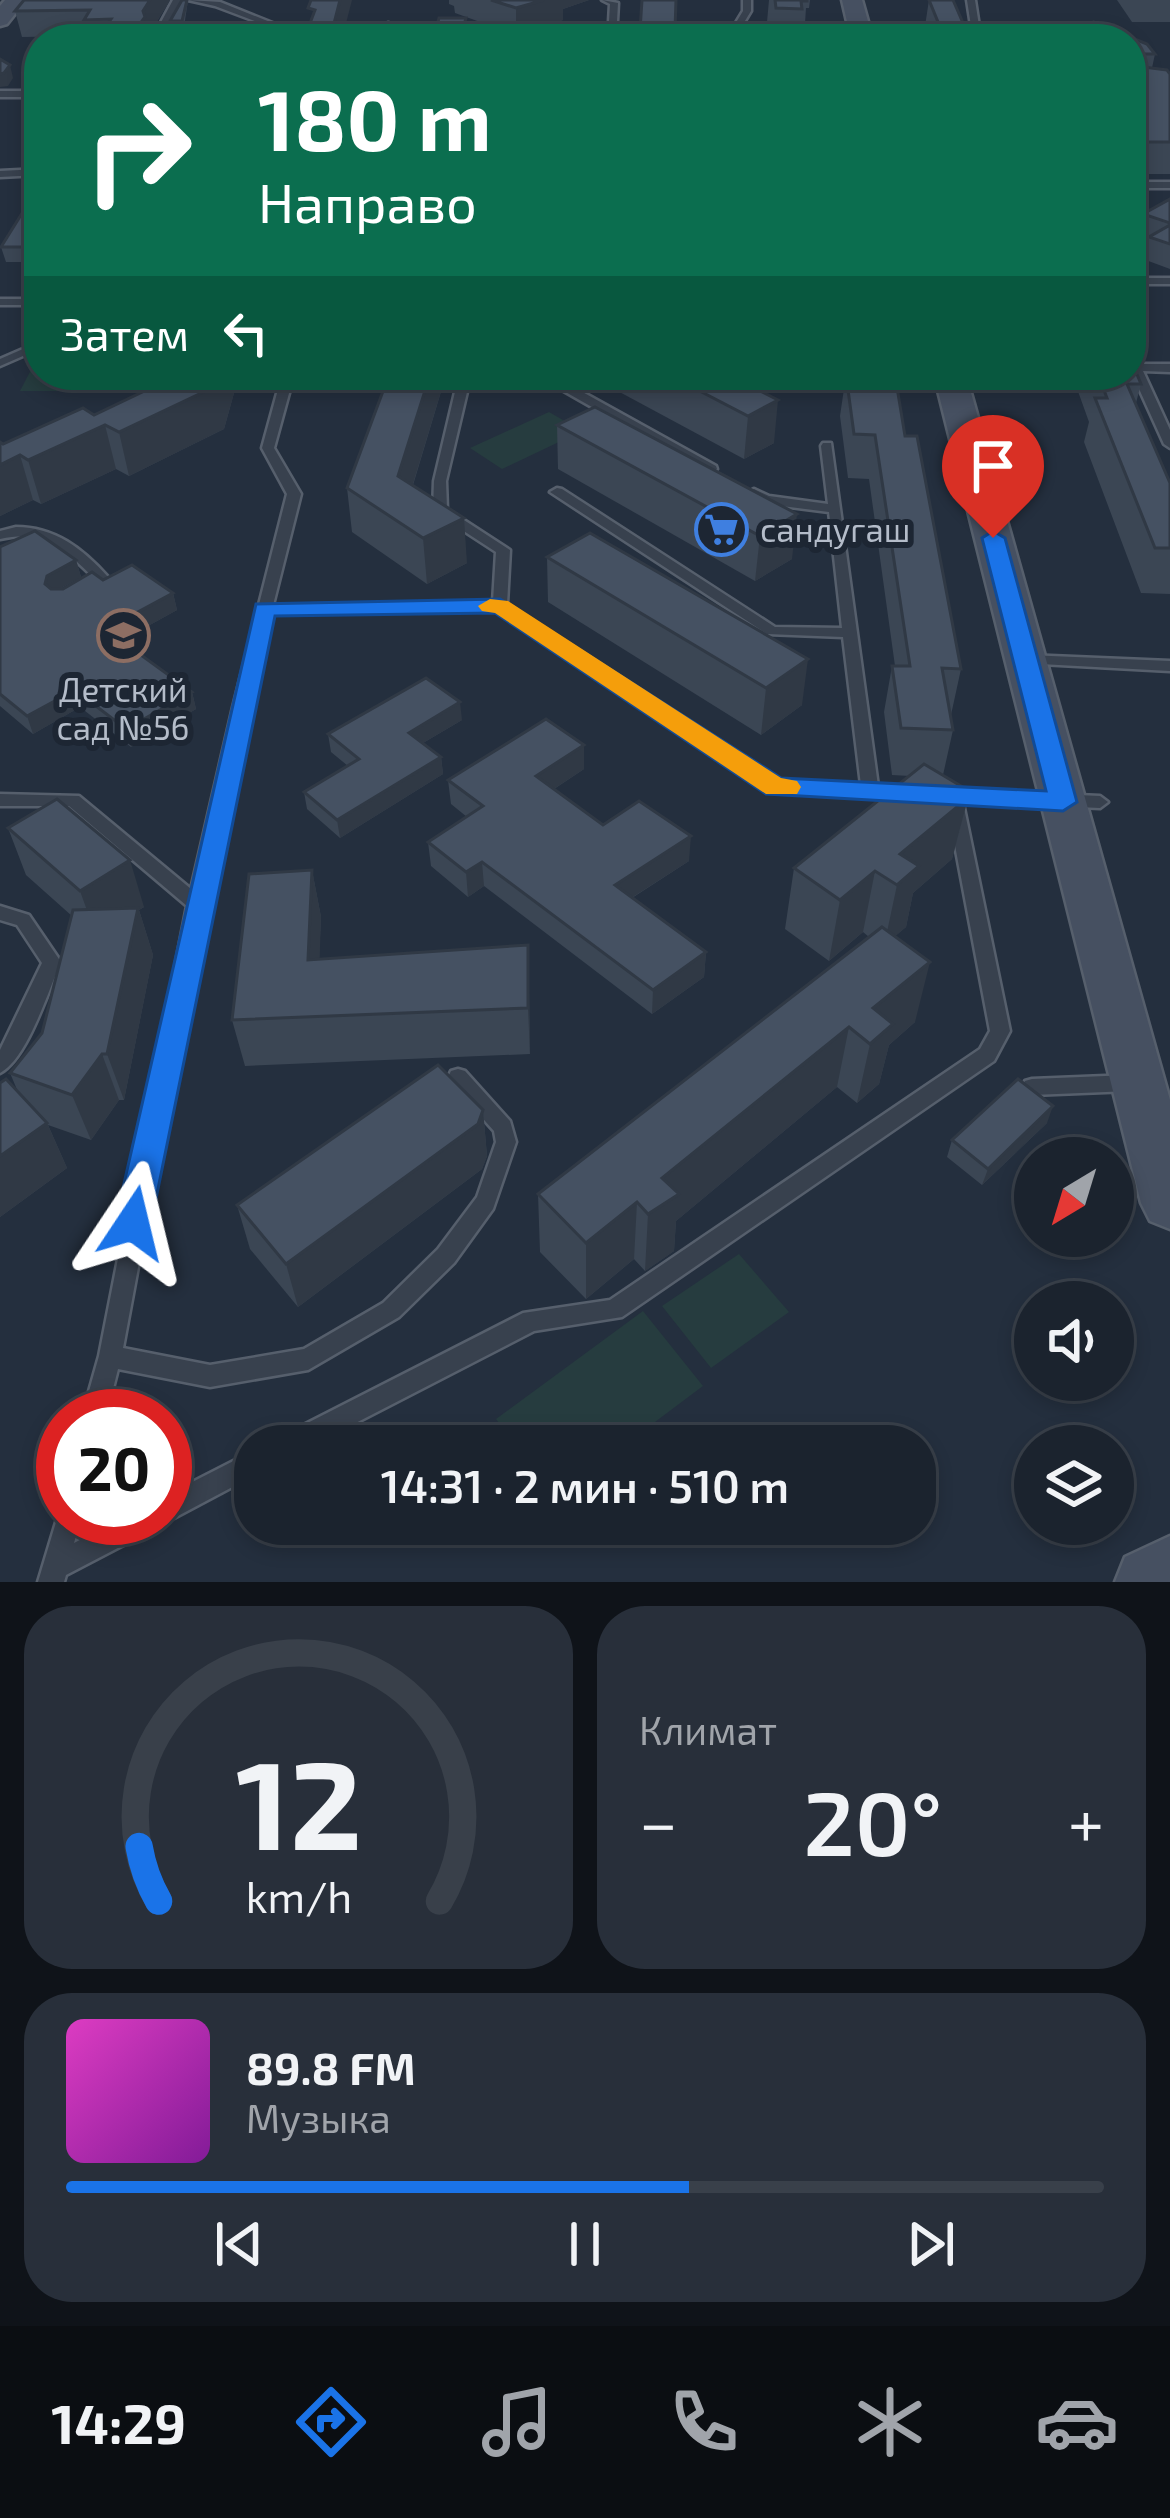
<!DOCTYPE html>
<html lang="ru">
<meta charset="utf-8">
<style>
body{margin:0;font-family:"Exo 2",sans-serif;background:#282f3a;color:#f1f3f6;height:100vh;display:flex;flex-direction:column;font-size:45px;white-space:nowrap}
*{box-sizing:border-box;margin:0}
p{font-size:39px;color:#a0a4aa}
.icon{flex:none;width:66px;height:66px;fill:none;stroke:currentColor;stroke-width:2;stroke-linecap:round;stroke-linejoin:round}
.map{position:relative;height:1582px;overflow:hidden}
.panel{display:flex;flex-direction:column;gap:24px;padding:24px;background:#0f1319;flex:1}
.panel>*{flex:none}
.banner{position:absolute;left:24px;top:24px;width:1122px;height:366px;border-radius:48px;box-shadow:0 6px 18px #0003,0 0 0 3px #39404a;background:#0b6e4f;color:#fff;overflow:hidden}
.needle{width:78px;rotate:218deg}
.tools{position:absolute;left:1014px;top:1137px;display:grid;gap:24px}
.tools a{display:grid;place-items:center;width:120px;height:120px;border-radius:50%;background:#1b232e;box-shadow:0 6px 18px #0003,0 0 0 3px #39404a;font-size:60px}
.speed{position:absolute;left:36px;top:1389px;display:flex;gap:24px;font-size:60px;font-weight:700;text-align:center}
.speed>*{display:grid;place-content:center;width:156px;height:156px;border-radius:50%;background:#1b232e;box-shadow:0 6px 18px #0003,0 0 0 3px #39404a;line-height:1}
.speed .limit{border:18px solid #d22;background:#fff;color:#111}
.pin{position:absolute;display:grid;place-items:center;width:102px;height:102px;color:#fff;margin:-123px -51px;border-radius:50% 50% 50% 0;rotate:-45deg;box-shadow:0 0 12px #0007}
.pin .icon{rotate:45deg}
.me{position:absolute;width:132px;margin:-66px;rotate:10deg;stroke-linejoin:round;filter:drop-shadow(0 0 9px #0008)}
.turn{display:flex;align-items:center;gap:42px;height:252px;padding:0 36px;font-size:54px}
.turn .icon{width:156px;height:156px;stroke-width:2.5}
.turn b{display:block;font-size:84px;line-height:102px}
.then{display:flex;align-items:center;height:114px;padding:0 36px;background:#0003;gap:24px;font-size:45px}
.big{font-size:90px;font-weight:600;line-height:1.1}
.panel .card{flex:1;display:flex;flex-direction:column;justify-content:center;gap:18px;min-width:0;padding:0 42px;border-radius:48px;background:#282f3a}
.panel .dial{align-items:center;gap:0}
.dial svg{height:312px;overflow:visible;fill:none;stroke:#39404a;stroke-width:7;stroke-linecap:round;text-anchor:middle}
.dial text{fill:#f1f3f6;stroke:none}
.song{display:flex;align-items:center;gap:36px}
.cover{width:144px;height:144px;border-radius:18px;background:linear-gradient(135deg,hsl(310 70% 55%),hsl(290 70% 35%))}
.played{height:12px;border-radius:6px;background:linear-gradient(90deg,#1a73e8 60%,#39404a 60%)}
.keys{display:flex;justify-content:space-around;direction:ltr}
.heat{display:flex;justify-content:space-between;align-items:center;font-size:66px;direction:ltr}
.panel .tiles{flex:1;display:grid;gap:24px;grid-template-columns:1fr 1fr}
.card:last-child{grid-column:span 2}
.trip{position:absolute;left:234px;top:1425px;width:702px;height:120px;border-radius:48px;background:#1b232e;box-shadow:0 6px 18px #0003,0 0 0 3px #39404a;font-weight:600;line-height:120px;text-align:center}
.tabs{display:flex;height:192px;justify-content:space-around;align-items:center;background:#0b0e12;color:#a0a4aa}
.tabs .icon{width:84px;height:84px}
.tabs .on{color:#1a73e8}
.tabs b{font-size:54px;color:#f1f3f6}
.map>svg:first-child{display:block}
.green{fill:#263c3f}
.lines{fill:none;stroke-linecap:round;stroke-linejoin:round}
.lane-casing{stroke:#565f6c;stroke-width:5}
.secondary-casing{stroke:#565f6c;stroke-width:5}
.lane{fill:#38414e;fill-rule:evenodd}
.secondary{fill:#465061;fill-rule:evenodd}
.wall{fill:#3b4654}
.shaded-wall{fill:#303945}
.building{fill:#455162;stroke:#303945;stroke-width:3}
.route{fill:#1a73e8;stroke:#114b97;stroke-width:3}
.slow{fill:#f59e0b}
.labels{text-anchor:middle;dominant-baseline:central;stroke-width:12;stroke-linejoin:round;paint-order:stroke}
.poi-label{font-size:33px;fill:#b4bcc9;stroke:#1d2633;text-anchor:start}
</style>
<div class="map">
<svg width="1170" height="1582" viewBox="0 0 1170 1582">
<rect width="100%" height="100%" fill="#242f3e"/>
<g class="green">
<polygon points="33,366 39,366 39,375 123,375 116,391 20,391"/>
<polygon points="549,412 582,431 502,469 470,448"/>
<polygon points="739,1254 789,1312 711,1368 662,1306"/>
<polygon points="643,1311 703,1386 623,1446 516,1446 496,1419"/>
</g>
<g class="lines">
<defs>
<g id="lane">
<polygon points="173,0 181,0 160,39 152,39"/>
<polygon points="188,0 220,2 295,32 292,39 284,39 287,33 215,6"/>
<polygon points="602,0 618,3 616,39 608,39 610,4"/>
<polygon points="743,0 751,0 751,11 734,39 726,39 743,11"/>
<polygon points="967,0 975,0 981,39 973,39"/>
<path d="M 388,23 L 434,36 L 473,24 L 477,26 C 438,45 425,39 385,27 Z"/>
<rect x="0" y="91" width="39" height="6"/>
<polygon points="39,169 39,175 0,177 0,171"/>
<rect x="1131" y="182" width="39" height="6"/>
<rect x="1131" y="278" width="39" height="6"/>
<rect x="0" y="299" width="39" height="6"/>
<polygon points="39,342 39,349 0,366 0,359"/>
<polygon points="1131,358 1137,359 1140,364 1170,364 1170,372 1143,371 1170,430 1170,448 1164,444 1131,371"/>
<polygon points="153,375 165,375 148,410 140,410 138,407"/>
<polygon points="282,375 294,375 274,448 301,494 273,605 493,602 496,552 433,511 434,481 459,375 471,375 446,481 447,509 510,550 507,604 779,781 861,785 843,637 767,634 550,492 557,488 562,489 775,627 842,628 829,512 766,504 747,493 754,489 769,496 828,504 821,446 823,443 831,443 878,786 907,787 915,793 907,799 769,791 497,610 270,613 206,902 208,906 202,923 123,1348 210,1365 304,1349 383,1303 438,1249 477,1197 496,1142 494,1131 451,1083 448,1077 451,1071 458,1069 465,1071 510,1121 516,1142 493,1209 454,1263 399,1317 308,1370 210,1387 118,1369 106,1416 82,1416 99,1356 187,906 69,806 0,806 0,794 79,796 191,889 233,707 287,494 262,448"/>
<polygon points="559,379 716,466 717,469 711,473 706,472 555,386 553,383"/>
<path d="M 16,527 C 55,527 83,549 108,577 L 88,590 L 78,590 L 76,587 L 92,576 C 62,547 44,529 0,539 L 0,531 Z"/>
<polygon points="1027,655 1170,661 1170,671 1022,663 1019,660"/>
<polygon points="945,789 1100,796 1108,802 1100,808 945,801 937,795"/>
<polygon points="956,802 964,808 1010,1031 994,1061 622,1317 534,1331 311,1446 274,1446 278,1438 523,1313 610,1300 980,1049 990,1031 948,808"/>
<path d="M 0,906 L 29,915 L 61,962 C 48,991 27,1059 0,1073 L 0,1050 L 42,963 L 17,925 L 0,920 Z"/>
<polygon points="1130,1075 1137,1077 1140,1083 1137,1089 1130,1091 1032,1095 1025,1093 1022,1087 1025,1081 1032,1079"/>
<polygon points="255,1450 255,1475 174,1518 165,1521 161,1520 158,1527 66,1575 64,1582 38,1582 60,1509 63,1508 63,1518 81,1518 74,1543 123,1518 165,1518 165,1496"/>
</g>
<g id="secondary">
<polygon points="5,0 26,0 7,24 0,26 0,6"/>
<polygon points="842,0 862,0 873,39 851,39"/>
<polygon points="934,375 966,375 1170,1100 1170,1229 1150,1221 1141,1203"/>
<polygon points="1170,1536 1170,1582 1115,1582 1125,1557"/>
</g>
</defs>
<use href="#lane" class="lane-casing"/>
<use href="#secondary" class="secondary-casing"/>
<use href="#lane" class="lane"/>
<use href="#secondary" class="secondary"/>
</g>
<g class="wall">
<polygon points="24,0 170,0 148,36 149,39 88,39 87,36 22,37 15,11"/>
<polygon points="188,0 184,27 171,27 170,21"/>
<polygon points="449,0 589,0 563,9 563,20 516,35 455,13 454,6 449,4"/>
<polygon points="642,0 676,0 675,39 639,39"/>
<polygon points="769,0 810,0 809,8 806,8 804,39 770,39 767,22"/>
<polygon points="929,0 970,39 930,39 925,26"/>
<polygon points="1117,0 1170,0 1170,22 1132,22"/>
<polygon points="1096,23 1147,44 1155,54 1152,68 1167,70 1170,74 1170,174 1131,174 1131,39 1093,39"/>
<polygon points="39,186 39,262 6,262 1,247"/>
<polygon points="1170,199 1170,269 1143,259 1148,240 1137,236 1143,214"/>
<polygon points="178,375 239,375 224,429 129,476 116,469 41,504 33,500 0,516 0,442 3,444 94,415"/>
<polygon points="446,375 413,485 467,563 427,584 352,532 347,488"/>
<polygon points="588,375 729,375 774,443 744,459"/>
<polygon points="773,375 824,375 823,389 775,388"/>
<polygon points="846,375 905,436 961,669 951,715 953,730 943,775 968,798 952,859 913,893 906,927 895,936 915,1022 889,1045 879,1084 857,1103 837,1087 676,1221 674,1251 645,1271 634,1259 586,1299 540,1252 538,1194 869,937 863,932 829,961 785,929 794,868 910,776 892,775 884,712 892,666 895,666 869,479 848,478 840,416"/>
<polygon points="1077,375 1131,375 1141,384 1136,403 1170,483 1170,594 1141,593 1084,442 1089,422 1075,383"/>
<polygon points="595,407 792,559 755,581 558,469 557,425"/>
<polygon points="0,547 76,560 81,577 60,589 103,580 173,593 177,610 128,637 139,653 192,692 196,709 131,747 80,707 33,734 0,706"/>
<polygon points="547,557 802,705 761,735 548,602"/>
<polygon points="462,720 423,743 441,757 443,774 340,838 307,809 304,792 348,766 331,752 328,734"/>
<polygon points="584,769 554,789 603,825 689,861 632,898 706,952 704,977 652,1014 484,886 468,897 431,866 428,842 467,817 451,804 448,780"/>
<polygon points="8,828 144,907 139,910 153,955 124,1100 119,1100 91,1140 48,1125 67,1168 0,1217 0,1083 18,1092 10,1073 42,1033 72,916 26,875"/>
<polygon points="312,870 321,917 319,959 529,992 530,1054 245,1066 232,1020"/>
<polygon points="483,1110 487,1156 482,1169 298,1307 250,1249 237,1205"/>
<polygon points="1047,1123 982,1185 947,1157 952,1140"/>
</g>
<g class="shaded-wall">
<polygon points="150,0 170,0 148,36 149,39 129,39"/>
<polygon points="340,0 352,0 342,39 330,39"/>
<polygon points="544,0 589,0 563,9 563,20 516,35 516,8"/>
<polygon points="466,18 467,39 460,39"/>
<polygon points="10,65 13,78 8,86 0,87 0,74"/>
<polygon points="220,375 239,375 224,429 129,476 119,432"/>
<polygon points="430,375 446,375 402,520 398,476"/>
<polygon points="778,400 774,443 744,459 748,416"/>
<polygon points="105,425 116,469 41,504 28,460"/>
<polygon points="20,455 33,500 0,516 0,465"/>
<polygon points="797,514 792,559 755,581 760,536"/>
<polygon points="464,518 467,563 427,584 423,538"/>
<polygon points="76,560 81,577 52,593 45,584 47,576"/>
<polygon points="173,593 177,610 117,643 112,626"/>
<polygon points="808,659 802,705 761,735 766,688"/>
<polygon points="75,690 80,707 33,734 27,716"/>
<polygon points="192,692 196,709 131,747 126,729"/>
<polygon points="460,702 462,720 411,750 409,733"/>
<polygon points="584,745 584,769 537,800 536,776"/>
<polygon points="441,757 443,774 340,838 337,820"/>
<polygon points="968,798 952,859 913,893 906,927 884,946 897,885 900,854"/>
<polygon points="691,836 689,861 614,909 615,885"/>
<polygon points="130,860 144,907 139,910 153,955 124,1100 107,1054 97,938 80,891"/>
<polygon points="482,862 484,886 468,897 466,872"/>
<polygon points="312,870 321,917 318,1007 308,960"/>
<polygon points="875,871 863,932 829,961 840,900"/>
<polygon points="528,945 529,992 530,1054 528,1008"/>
<polygon points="706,952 704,977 652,1014 653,990"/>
<polygon points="930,962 915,1022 889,1045 879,1084 857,1103 870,1044 873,1008"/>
<polygon points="849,1027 837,1087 676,1221 674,1251 645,1271 648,1214 662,1178"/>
<polygon points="102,1054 119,1100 91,1140 72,1095"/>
<polygon points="1053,1106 1047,1123 982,1185 988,1169"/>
<polygon points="483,1110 487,1156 482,1169 298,1307 286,1264"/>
<polygon points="47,1123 67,1168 0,1217 0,1156"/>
<polygon points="637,1202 634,1259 586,1299 586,1243"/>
</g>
<g class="building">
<polygon points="24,0 150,0 143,11 145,17 129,39 97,39 111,19 84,20 90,10 15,11"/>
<polygon points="182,0 187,0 182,21 170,21"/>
<polygon points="311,0 340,0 330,39 304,39 315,10 308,8"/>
<polygon points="491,0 544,0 516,8"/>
<polygon points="642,0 676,0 675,31 640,30"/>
<polygon points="775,0 807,0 807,1 801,1 802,9 776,8"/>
<polygon points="929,0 953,0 970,39 945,39"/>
<polygon points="439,18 466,18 460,39 433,39"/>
<polygon points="1096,23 1147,44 1155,54 1135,54 1135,66 1167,70 1170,74 1170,142 1131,142 1131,39 1106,39"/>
<polygon points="684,37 755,39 685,39"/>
<polygon points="0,59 10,65 4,73 0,74"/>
<polygon points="39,186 39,243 37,247 1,247"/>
<polygon points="1170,199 1170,223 1143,214"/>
<polygon points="1170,225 1170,244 1149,237"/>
<polygon points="1131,360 1141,384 1127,384 1170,483 1170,548 1155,548 1095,398 1107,398 1098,375 1131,375"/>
<polygon points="178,375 220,375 216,386 119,432 105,425 28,460 20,455 0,465 0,442 3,444 83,408 94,415"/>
<polygon points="389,375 430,375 398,476 464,518 423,538 347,488"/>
<polygon points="669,375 729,375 778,400 748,416"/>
<polygon points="846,375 895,375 905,436 917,436 961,669 942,668 953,730 901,728 892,666 910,666 875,435 854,434"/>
<polygon points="595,407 797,514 760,536 557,425"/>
<polygon points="35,531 76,560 47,576 45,584 51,589 63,589 92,572 103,580 132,565 173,593 112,626 136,643 130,647 192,692 126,729 75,690 27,716 0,694 0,547"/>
<polygon points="590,533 808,659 766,688 547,557"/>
<polygon points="426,678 460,702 409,733 441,757 337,820 304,792 359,759 328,734"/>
<polygon points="546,719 584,745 536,776 603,825 639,801 691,836 615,885 706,952 653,990 482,862 466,872 428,842 483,806 448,780"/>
<polygon points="924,764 966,789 968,798 900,854 919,866 897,885 875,871 840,900 794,868"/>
<polygon points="57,799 130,860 80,891 8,828"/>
<polygon points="312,870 308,960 528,945 528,1008 232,1020 249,874"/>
<polygon points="138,908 107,1054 102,1054 72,1095 10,1073 42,1033 73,910"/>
<polygon points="882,927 930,962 873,1008 893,1024 870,1044 849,1027 662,1178 679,1194 648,1214 637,1202 586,1243 538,1194"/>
<polygon points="438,1065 483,1110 478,1124 286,1264 237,1205"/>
<polygon points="6,1079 47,1123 0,1156 0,1083"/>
<polygon points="1018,1079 1053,1106 988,1169 952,1140"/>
</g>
<polygon class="route" points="993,531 1005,538 1077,802 1063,811 766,794 495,613 275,616 151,1223 146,1234 133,1239 121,1234 115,1223 256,604 500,599 781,778 1046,791 982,538"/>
<polygon class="slow" points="490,599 508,601 781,778 797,781 801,787 797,794 766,794 495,613 482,611 478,606"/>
<defs>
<symbol id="supermarket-ring" viewBox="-11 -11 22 22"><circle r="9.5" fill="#1d2633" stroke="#3f7fe0" stroke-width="1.5"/><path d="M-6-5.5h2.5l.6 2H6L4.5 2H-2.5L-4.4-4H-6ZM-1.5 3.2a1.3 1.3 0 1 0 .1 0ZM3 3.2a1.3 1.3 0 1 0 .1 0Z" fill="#3f7fe0"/></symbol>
<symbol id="school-ring" viewBox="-11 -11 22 22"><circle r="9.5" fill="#1d2633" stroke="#8d6e63" stroke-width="1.5"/><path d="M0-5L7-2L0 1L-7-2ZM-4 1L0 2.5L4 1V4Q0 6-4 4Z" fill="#8d6e63"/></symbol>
</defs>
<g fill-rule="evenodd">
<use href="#supermarket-ring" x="692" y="500" width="59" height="59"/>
<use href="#school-ring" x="94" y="606" width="59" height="59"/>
</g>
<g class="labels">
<g class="poi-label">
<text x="760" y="529">сандугаш</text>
<text x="123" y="689" text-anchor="middle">Детский<tspan x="123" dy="38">сад №56</tspan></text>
</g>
</g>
</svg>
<div class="tools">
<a><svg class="needle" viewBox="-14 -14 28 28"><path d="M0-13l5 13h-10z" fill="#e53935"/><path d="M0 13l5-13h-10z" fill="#a0a4aa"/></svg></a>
<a><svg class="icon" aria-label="sound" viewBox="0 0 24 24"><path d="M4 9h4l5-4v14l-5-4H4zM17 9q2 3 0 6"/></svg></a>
<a><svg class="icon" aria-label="layers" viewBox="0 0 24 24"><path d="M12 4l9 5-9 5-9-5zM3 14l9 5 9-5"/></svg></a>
</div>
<div class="speed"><div class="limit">20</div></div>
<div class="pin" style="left:993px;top:538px;background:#d93025"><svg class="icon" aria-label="arrive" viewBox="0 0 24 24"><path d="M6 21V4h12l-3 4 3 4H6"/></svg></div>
<svg class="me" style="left:133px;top:1223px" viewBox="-20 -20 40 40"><path d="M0-17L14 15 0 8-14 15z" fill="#1a73e8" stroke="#fff" stroke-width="4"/></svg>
<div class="trip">14:31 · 2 мин · 510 m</div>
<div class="banner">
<div class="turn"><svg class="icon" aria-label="right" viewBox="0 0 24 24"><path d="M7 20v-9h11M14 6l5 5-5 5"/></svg><div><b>180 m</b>Направо</div></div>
<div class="then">Затем<svg class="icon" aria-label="left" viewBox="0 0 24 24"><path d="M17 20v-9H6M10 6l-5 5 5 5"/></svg></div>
</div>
</div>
<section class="panel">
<div class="tiles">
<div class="card dial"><svg viewBox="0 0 100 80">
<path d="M14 69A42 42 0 1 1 86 69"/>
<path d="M14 69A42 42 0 0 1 9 55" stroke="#1a73e8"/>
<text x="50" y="56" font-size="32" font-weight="700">12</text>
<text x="50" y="72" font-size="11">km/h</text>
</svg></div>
<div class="card"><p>Климат</p>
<div class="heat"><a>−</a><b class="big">20°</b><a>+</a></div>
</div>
<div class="card">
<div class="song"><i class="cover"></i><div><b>89.8 FM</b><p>Музыка</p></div></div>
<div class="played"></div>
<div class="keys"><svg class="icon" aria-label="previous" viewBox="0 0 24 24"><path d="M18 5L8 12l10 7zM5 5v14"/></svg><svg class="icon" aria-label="pause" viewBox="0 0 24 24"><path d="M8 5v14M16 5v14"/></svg><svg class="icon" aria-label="next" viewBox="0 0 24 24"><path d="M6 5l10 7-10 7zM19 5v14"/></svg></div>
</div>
</div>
</section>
<nav class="tabs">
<b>14:29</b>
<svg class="icon on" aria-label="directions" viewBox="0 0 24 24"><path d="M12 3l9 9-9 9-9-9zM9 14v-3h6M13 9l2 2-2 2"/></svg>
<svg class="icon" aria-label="music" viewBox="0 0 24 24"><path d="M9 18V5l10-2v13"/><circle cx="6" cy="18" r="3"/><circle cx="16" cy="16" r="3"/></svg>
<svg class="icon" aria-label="phone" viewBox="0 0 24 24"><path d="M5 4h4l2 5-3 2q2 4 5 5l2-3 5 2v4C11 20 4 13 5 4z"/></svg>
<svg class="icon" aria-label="climate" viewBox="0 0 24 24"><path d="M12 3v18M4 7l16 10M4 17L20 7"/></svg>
<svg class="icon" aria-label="car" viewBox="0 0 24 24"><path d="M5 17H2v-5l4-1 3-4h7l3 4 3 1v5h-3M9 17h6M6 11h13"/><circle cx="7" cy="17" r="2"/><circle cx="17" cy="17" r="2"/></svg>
</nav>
